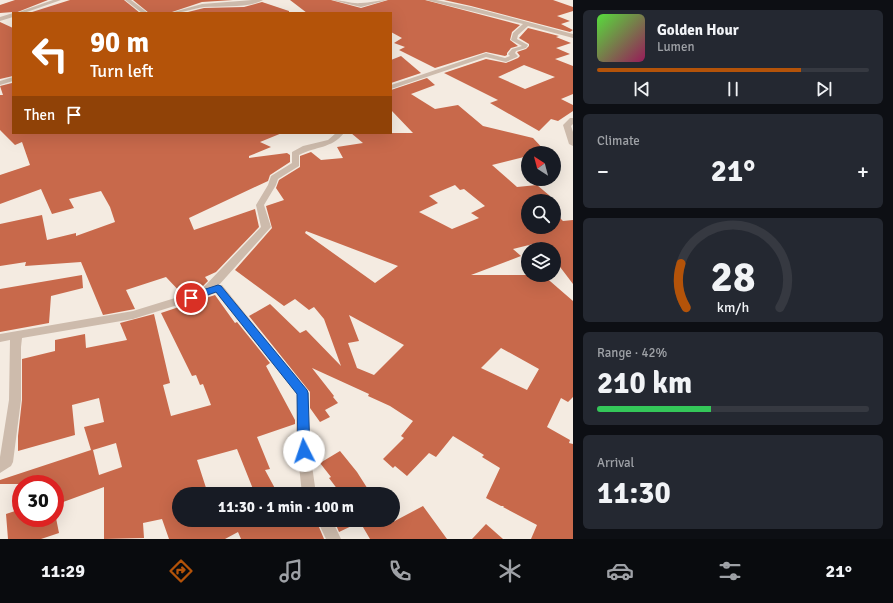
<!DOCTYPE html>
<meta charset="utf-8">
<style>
body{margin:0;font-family:Signika,sans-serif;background:#242831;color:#f1f3f6;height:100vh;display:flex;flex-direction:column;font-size:15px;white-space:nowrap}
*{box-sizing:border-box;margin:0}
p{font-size:13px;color:#9ea1a6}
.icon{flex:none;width:22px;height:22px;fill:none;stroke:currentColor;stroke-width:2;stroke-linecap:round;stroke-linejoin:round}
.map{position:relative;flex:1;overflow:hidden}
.panel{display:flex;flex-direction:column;gap:10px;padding:10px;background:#0d0f14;width:320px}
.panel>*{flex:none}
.hud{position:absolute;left:12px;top:12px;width:380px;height:122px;border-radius:0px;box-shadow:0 4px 16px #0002;background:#b45309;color:#fff;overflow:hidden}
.needle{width:26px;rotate:324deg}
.buttons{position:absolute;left:521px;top:146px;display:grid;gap:8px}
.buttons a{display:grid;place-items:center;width:40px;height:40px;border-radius:50%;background:#171b24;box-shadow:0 4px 16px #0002;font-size:20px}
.speed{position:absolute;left:12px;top:475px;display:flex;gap:8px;font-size:20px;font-weight:700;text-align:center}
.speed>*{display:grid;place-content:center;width:52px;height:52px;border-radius:50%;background:#171b24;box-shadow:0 4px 16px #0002;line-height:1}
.speed .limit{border:6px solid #d22;background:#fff;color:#111}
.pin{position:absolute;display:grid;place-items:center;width:34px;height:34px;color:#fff;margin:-17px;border:2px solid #fff;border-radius:50%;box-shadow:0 1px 4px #0007}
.me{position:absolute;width:44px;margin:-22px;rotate:356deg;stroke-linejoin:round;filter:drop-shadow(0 0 3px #0008)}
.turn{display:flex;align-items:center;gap:14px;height:84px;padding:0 12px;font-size:18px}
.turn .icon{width:52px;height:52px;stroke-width:2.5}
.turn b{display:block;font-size:28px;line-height:34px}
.then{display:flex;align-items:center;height:38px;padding:0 12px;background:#0003;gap:8px;font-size:15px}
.big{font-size:30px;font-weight:800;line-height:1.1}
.panel .widget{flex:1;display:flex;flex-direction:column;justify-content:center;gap:6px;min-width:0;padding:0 14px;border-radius:6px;background:#242831}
.panel .dial{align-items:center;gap:0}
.dial svg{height:104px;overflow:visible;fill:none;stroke:#363941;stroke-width:7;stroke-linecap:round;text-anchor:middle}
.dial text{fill:#f1f3f6;stroke:none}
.song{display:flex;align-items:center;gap:12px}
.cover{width:48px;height:48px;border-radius:6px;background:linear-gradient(135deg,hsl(110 70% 55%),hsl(330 70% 35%))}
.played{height:4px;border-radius:2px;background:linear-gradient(90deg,#b45309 75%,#363941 75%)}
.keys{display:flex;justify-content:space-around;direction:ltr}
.heat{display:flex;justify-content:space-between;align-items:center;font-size:22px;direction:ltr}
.charge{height:6px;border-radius:3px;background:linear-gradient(90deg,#34c759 42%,#363941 0)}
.trip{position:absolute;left:172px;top:487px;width:228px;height:40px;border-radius:20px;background:#171b24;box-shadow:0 4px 16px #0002;font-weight:800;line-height:40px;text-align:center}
.dock{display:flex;height:64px;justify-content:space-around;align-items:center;background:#090b0e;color:#9ea1a6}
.dock .icon{width:28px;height:28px}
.dock .active{color:#b45309}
.dock b{font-size:18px;color:#f1f3f6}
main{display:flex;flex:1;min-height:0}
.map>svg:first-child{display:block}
.building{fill:#c8694b;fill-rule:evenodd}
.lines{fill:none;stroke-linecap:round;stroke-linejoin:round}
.street{fill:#cdbbac;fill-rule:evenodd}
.route{fill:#1a73e8;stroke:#114b97}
</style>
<main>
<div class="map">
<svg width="573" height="539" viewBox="0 0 573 539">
<rect width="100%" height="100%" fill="#f4ebe1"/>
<g class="building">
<polygon points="15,0 48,0 15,13 13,12 0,13 0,5"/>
<polygon points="70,0 124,0 140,13 29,13"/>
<polygon points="133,0 233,0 202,2 169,13 149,13"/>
<polygon points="290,0 331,0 361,8 388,0 425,0 520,25 512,32 510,40 518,46 511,48 507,53 507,55 505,56 486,52 435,68 399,50 405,47 394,43 402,38 391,32 391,13 307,13"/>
<polygon points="444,0 553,0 573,7 573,11 557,16 570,21 561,24 573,30 570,32 471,6"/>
<polygon points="262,2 289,11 289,13 184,13 204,8 244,7"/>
<polygon points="0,22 13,28 13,76 0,79"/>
<path d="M 528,28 L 559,36 L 556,37 L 571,43 L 556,48 L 570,54 L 555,59 L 573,66 L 573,94 L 561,99 L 573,105 L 573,111 L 558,121 L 551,119 L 539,131 L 490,103 L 498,100 L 444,73 L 486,59 L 506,63 L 518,58 L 520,56 L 517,52 L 526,49 L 529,46 L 529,44 L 519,38 ZM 524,65 L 555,77 L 525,89 L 498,77 Z"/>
<polygon points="401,56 421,73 391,83 391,60"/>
<path d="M 427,78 L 435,85 L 411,94 L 435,109 L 458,105 L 483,126 L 533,138 L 546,152 L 528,153 L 528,156 L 492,165 L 517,187 L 537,185 L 550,196 L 528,201 L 528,227 L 554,227 L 554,212 L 563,221 L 573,220 L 573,284 L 554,259 L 554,249 L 547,249 L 541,242 L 513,249 L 521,256 L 471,275 L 543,275 L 573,301 L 573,397 L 568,402 L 561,398 L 547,427 L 570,440 L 569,443 L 573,444 L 573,539 L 531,539 L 537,525 L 503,507 L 504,506 L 501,506 L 486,498 L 500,468 L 482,457 L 484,455 L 453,436 L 436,457 L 429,453 L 407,476 L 395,466 L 393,468 L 383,459 L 404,438 L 401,436 L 413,421 L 390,406 L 368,396 L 369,394 L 312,368 L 334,396 L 333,397 L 338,403 L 325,410 L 330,417 L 320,422 L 310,408 L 310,392 L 249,316 L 270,304 L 300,333 L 306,330 L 341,366 L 324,319 L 314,307 L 309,310 L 295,299 L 284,306 L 235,270 L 272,228 L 266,206 L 284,200 L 276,188 L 279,180 L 300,167 L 300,156 L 311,152 L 321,160 L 343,158 L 337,147 L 363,143 L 351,133 L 413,133 L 391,110 L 391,90 ZM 455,185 L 460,190 L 464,189 L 485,206 L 471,213 L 479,218 L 452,229 L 419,212 L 438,203 L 429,196 ZM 306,231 L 398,266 L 375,283 L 305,233 ZM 349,315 L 404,345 L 374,375 L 357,368 L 348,343 L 359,341 ZM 501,348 L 539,369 L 527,390 L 481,368 Z"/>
<polygon points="12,83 13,85 13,133 282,133 260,142 271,147 249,156 249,158 287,153 290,155 290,162 270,175 268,181 189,218 194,230 255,209 259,227 216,272 205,277 208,281 200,289 182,294 166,277 126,290 135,309 103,315 81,262 25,266 26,262 0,266 0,224 42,215 47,240 76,233 76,236 115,222 110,207 101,191 69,199 74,208 52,214 41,189 0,204 0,175 30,165 22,142 15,145 0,130 0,95 3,95 0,86"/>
<polygon points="82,275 83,288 51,296 49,323 0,332 0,289"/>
<path d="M 215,295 L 235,323 L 237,322 L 270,363 L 266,366 L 295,420 L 295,424 L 257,437 L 270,469 L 265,470 L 278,494 L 255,494 L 237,449 L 197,460 L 208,494 L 179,494 L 179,520 L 316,520 L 324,539 L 241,539 L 238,532 L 225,539 L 169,539 L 162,519 L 143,523 L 144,538 L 104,539 L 104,487 L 55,505 L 55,484 L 0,484 L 0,480 L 91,450 L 84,427 L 104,422 L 99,398 L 72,405 L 75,435 L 18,451 L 18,436 L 22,400 L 22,359 L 55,351 L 55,340 L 85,334 L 86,348 L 127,340 L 120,323 L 154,314 L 170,383 L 163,385 L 171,416 L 211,405 L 203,384 L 200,385 L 196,375 L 192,376 L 161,313 ZM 116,443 L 122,467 L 99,475 L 93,450 Z"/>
<polygon points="340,451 357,472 371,494 341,494 329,478 331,477 320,463"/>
<polygon points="423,506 447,539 370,539 360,522 339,532 334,520 390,520 391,523"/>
<polygon points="21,509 21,518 56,518 59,533 41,539 8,539 6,514"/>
<polygon points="486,524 503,539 472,539"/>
</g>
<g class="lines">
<g class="street">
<polygon points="53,0 61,0 24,13 16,13"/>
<polygon points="125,0 131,0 148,13 142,13"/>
<path d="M 252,0 L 263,0 C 250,8 220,6 204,7 C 192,9 182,13 170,13 L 202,4 Z"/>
<path d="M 332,0 C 342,0 352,4 361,3 C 370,3 378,0 387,0 L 361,7 Z"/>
<polygon points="426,0 436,0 471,7 573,34 573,38 528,26 518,35 517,39 528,45 526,48 516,51 515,53 518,56 517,57 506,62 486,57 391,89 391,85 486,53 505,58 510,56 508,54 512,49 522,46 511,40 513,33 523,24"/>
<polygon points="13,13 13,17 0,21 0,17"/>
<polygon points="13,77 13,81 0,85 0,81"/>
<polygon points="570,118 573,118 573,124 571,126 573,132 573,146 569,144 563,125"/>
<path d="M 336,133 L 344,133 C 331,149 316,146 299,155 L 299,166 L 278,179 L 276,185 L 264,205 L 271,227 L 219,285 L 222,285 L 309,393 L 308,437 L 316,494 L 302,494 L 296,437 L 297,394 L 216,293 L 133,319 L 22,338 L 21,347 L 21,400 L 13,462 L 11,466 L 0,473 L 0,457 L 9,400 L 10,340 L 0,342 L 0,334 L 133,311 L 201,290 L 261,227 L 256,205 L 268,185 L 271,176 L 292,163 L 292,152 L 303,146 L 328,140 Z"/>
<polygon points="317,520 332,520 341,539 326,539"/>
</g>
</g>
<polygon class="route" points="218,285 221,286 307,390 308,393 310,451 308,455 304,456 300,455 298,451 297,394 216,292 191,301 186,298 187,295"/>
</svg>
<div class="buttons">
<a><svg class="needle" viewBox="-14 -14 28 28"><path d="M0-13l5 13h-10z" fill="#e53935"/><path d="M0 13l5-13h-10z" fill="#9ea1a6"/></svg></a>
<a><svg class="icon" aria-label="search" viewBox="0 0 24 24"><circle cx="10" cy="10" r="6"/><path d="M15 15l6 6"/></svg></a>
<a><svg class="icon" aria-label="layers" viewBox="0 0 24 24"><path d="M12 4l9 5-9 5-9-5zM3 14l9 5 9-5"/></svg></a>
</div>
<div class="speed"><div class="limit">30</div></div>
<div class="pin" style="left:191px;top:298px;background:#d93025"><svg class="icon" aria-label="arrive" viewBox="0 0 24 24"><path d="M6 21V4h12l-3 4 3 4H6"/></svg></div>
<svg class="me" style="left:304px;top:451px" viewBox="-20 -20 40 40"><circle r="19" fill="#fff"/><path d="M0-13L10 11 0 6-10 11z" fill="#1a73e8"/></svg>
<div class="trip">11:30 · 1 min · 100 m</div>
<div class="hud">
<div class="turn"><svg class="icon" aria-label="left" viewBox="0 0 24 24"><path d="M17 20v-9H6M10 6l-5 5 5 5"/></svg><div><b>90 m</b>Turn left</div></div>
<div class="then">Then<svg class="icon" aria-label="arrive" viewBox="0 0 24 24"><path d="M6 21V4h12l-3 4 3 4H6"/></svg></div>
</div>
</div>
<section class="panel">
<div class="widget">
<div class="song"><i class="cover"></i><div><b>Golden Hour</b><p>Lumen</p></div></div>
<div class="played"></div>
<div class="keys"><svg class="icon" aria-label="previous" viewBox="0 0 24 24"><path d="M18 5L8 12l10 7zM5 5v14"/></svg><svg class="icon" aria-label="pause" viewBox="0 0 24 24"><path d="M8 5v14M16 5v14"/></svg><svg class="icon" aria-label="next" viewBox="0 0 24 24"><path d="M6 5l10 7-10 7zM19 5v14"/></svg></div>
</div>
<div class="widget"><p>Climate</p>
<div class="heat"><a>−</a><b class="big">21°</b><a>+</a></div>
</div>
<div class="widget dial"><svg viewBox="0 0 100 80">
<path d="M14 69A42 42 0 1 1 86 69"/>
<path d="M14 69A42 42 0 0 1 10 35" stroke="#b45309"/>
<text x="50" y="56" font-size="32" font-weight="700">28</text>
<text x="50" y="72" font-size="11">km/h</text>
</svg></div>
<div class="widget"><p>Range · 42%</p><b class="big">210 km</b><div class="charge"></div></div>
<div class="widget"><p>Arrival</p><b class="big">11:30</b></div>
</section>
</main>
<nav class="dock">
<b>11:29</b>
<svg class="icon active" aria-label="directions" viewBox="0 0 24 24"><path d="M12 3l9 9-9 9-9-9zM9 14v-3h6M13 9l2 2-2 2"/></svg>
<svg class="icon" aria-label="music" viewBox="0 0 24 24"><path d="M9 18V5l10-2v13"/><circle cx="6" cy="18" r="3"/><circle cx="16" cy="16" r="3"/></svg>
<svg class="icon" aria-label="phone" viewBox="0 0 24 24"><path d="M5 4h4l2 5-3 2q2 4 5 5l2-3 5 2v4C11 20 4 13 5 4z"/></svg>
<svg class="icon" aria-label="climate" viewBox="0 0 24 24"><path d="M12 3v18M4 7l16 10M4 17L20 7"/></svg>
<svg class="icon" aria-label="car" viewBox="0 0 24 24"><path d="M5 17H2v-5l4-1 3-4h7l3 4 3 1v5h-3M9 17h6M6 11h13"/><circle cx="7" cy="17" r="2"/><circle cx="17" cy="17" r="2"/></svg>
<svg class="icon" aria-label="filters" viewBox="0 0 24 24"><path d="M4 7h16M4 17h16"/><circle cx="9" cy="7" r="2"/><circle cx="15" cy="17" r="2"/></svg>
<b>21°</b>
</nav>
